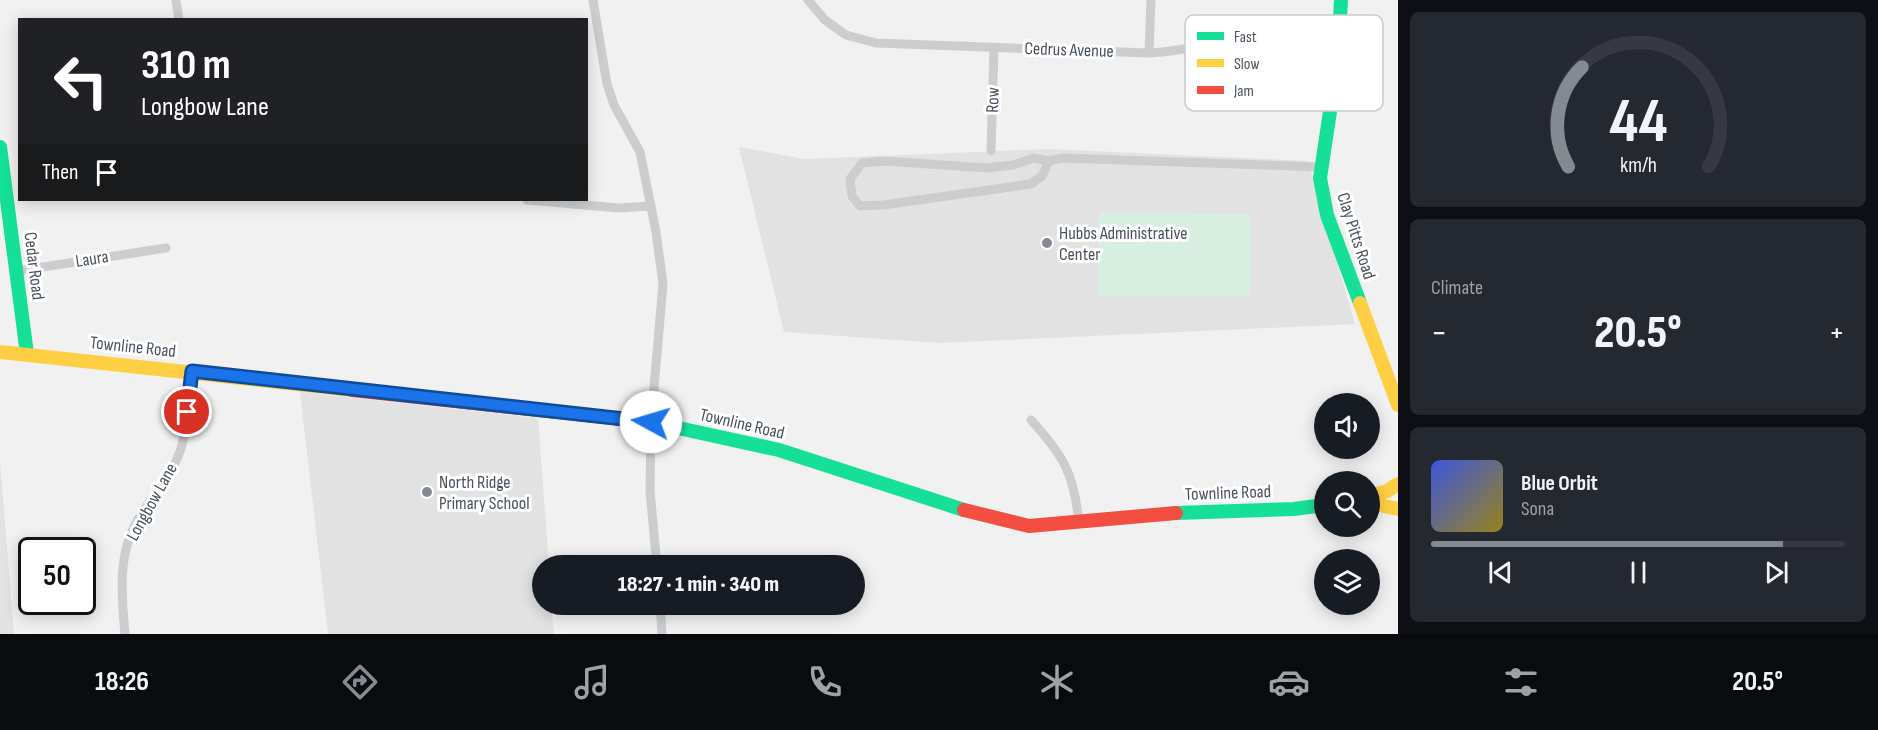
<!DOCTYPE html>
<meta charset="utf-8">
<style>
body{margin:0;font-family:"Sofia Sans Condensed",sans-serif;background:#242831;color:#f1f3f6;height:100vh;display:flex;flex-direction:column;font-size:22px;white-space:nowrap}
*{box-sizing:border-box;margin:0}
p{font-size:20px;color:#9ea1a6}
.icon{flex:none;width:33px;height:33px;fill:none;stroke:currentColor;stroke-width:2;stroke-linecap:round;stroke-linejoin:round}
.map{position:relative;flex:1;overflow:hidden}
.side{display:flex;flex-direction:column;gap:12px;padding:12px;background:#0d0f14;width:480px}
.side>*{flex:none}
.hud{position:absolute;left:18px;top:18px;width:570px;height:183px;border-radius:0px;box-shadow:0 3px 15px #0003;background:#202124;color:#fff;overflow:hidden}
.buttons{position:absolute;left:1314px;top:393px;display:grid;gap:12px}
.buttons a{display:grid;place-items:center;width:66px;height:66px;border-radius:50%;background:#171b24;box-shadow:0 3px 15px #0003;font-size:30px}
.speed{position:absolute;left:18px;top:537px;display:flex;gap:12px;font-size:30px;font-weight:700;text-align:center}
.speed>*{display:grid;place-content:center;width:78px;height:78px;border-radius:50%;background:#171b24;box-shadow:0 3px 15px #0003;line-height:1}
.speed .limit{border:3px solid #111;border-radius:9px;background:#fff;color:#111}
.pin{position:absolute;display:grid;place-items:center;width:51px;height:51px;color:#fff;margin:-26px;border:3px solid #fff;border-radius:50%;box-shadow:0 2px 6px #0007}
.me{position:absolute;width:66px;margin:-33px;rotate:276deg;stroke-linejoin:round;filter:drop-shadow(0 0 4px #0008)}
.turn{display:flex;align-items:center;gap:21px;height:126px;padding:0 24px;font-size:27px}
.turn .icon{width:78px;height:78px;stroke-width:2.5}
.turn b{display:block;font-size:42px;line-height:51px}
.then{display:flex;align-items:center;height:57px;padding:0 24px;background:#0003;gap:12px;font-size:22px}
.big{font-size:45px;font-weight:800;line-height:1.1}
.side .widget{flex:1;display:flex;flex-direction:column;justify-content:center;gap:9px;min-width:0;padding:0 21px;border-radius:9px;background:#242831}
.side .dial{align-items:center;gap:0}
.dial svg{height:156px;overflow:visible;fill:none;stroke:#363941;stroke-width:7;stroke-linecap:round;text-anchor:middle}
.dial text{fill:#f1f3f6;stroke:none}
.song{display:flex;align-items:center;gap:18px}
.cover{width:72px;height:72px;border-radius:9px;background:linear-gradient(135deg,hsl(230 70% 55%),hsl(50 70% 35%))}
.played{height:6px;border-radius:3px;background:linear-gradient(90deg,#848a91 85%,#363941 85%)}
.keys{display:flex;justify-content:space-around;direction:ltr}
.heat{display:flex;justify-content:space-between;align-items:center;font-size:33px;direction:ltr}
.trip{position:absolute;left:532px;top:555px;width:333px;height:60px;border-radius:30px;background:#171b24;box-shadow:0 3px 15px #0003;font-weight:800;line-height:60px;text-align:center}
.dock{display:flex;height:96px;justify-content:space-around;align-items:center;background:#090b0e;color:#9ea1a6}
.dock .icon{width:42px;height:42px}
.dock .active{color:#848a91}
.dock b{font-size:27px;color:#f1f3f6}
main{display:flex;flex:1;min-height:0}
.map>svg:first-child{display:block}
.education{fill:#e3e2e3}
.green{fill:#d7efe0}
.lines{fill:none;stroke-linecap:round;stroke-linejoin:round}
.street{stroke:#cbcdcf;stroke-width:9}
.fast{stroke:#16e098;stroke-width:14}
.slow{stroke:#ffcf43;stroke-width:14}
.jam{stroke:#f24e42;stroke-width:14}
.route-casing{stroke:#114b97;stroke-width:15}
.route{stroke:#1a73e8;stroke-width:10}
.poi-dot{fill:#848a91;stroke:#fff;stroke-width:2}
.labels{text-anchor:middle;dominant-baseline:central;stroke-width:6;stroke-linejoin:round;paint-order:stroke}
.street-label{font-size:18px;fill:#49535d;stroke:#fff}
.poi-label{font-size:18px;fill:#49535d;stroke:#fff;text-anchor:start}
.key{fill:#fff;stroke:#c8cbce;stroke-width:1.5}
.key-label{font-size:16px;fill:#49535d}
</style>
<main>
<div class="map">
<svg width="1398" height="634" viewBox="0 0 1398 634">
<rect width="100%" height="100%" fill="#f1f1f1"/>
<g class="education">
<polygon points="739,147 804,159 1049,149 1308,161 1355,324 939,343 784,332"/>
<polygon points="300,392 538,418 549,565 543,566 543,604 551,605 554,634 328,634"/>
<polygon points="0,461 14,634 0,634"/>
</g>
<polygon class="green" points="1099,213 1250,214 1250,296 1099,296"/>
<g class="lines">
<g class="street">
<polyline points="176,0 179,20"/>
<polyline points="593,0 607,84 614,105 640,152 656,232 663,284 651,422 650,491 657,566"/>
<path d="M 808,0 L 825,20 L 846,35 L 876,43 L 1149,53 C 1168,52 1186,50 1204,44 C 1214,40 1223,34 1234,31 C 1269,21 1304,24 1340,26"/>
<polyline points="1149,53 1151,0"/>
<polyline points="991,151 994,48"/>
<polyline points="1049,161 1034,158 1013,165 987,168 884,161 862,163 850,179 852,196 860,206 883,205 1031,184 1042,176 1049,161 1063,158 1322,167"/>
<polyline points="527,200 618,208 651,206"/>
<polyline points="17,271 166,248"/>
<path d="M 1031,420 C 1064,456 1074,474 1079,523"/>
<polyline points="660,604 662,634"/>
<path d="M 125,634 C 121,592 117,549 142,513 C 156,491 175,471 182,445 C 188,422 189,395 192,371"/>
</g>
<g class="fast">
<polyline points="1341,0 1338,58 1320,178 1327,215 1360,303"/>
<polyline points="0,147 27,354"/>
<polyline points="632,420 651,422 779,450 964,510"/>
<polyline points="1176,513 1294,509 1324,505"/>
</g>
<g class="slow">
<polyline points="1360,303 1398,405"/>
<polyline points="0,352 352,390"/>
<polyline points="1370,496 1387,491 1398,484"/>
<polyline points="1370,503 1398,509"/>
</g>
<g class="jam">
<polyline points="352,390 632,420"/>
<polyline points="964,510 1029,526 1176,513"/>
</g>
</g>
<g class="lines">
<defs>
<polyline id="route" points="187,412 192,371 651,422"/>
</defs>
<use href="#route" class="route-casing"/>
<use href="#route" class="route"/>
</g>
<g class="poi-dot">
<circle cx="1047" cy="243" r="6"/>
<circle cx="427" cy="492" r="6"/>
</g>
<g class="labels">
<g class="street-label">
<text transform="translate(1069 50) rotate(2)">Cedrus Avenue</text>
<text transform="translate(993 100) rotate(-88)">Row</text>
<text transform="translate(1356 236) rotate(72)">Clay Pitts Road</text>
<text transform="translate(92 259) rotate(-9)">Laura</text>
<text transform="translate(34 266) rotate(83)">Cedar Road</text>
<text transform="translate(133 347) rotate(6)">Townline Road</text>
<text transform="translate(742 424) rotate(13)">Townline Road</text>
<text transform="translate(1228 493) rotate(-2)">Townline Road</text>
<text transform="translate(152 502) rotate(-61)">Longbow Lane</text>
</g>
<g class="poi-label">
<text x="1059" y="233">Hubbs Administrative<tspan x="1059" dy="21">Center</tspan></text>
<text x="439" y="482">North Ridge<tspan x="439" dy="21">Primary School</tspan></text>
</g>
</g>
<rect x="1185" y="15" width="198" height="96" rx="9" class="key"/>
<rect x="1197" y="32" width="27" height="8" fill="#16e098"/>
<rect x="1197" y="59" width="27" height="8" fill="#ffcf43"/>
<rect x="1197" y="86" width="27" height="8" fill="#f24e42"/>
<g class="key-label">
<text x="1234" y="42">Fast</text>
<text x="1234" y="69">Slow</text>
<text x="1234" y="96">Jam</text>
</g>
</svg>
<div class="buttons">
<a><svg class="icon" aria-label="sound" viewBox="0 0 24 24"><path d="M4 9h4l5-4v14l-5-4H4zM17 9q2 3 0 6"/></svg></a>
<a><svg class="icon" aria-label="search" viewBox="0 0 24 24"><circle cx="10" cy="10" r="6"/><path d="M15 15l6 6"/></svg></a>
<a><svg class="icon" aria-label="layers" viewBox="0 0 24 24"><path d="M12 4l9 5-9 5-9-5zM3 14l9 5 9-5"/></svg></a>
</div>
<div class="speed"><div class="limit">50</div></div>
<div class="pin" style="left:187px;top:412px;background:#d93025"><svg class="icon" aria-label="arrive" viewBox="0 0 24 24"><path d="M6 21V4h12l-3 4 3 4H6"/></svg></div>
<svg class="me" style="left:651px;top:422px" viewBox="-20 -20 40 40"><circle r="19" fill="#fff"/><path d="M0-13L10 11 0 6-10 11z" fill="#1a73e8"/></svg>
<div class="trip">18:27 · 1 min · 340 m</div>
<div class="hud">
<div class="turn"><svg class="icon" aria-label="left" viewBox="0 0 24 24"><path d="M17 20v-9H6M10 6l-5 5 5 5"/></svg><div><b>310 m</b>Longbow Lane</div></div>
<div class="then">Then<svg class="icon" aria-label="arrive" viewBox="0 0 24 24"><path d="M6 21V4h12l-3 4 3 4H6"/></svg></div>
</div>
</div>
<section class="side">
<div class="widget dial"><svg viewBox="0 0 100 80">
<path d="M14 69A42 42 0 1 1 86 69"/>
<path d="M14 69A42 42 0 0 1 21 18" stroke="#848a91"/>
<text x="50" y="56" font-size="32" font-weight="700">44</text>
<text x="50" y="72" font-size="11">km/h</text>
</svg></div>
<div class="widget"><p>Climate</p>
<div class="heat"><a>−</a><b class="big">20.5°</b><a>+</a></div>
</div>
<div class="widget">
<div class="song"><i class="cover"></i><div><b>Blue Orbit</b><p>Sona</p></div></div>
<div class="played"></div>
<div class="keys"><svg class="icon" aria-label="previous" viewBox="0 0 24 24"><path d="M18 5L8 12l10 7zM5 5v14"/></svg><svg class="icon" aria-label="pause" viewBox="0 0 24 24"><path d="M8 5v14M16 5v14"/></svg><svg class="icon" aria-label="next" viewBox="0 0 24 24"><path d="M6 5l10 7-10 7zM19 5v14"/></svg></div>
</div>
</section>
</main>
<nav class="dock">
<b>18:26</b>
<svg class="icon active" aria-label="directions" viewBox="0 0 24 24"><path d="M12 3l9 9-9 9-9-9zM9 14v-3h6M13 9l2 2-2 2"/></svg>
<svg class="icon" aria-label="music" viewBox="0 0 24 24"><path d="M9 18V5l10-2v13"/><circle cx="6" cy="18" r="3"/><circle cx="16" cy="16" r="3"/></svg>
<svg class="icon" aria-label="phone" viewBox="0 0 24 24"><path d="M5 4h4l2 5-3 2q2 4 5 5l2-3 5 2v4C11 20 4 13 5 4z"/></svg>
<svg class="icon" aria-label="climate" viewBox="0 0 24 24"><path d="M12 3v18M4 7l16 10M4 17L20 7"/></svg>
<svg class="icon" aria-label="car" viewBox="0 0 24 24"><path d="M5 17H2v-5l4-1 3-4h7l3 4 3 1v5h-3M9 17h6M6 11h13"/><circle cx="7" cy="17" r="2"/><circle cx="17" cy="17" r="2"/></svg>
<svg class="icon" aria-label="filters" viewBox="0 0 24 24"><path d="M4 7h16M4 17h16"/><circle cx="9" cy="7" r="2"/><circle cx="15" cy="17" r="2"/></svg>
<b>20.5°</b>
</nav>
